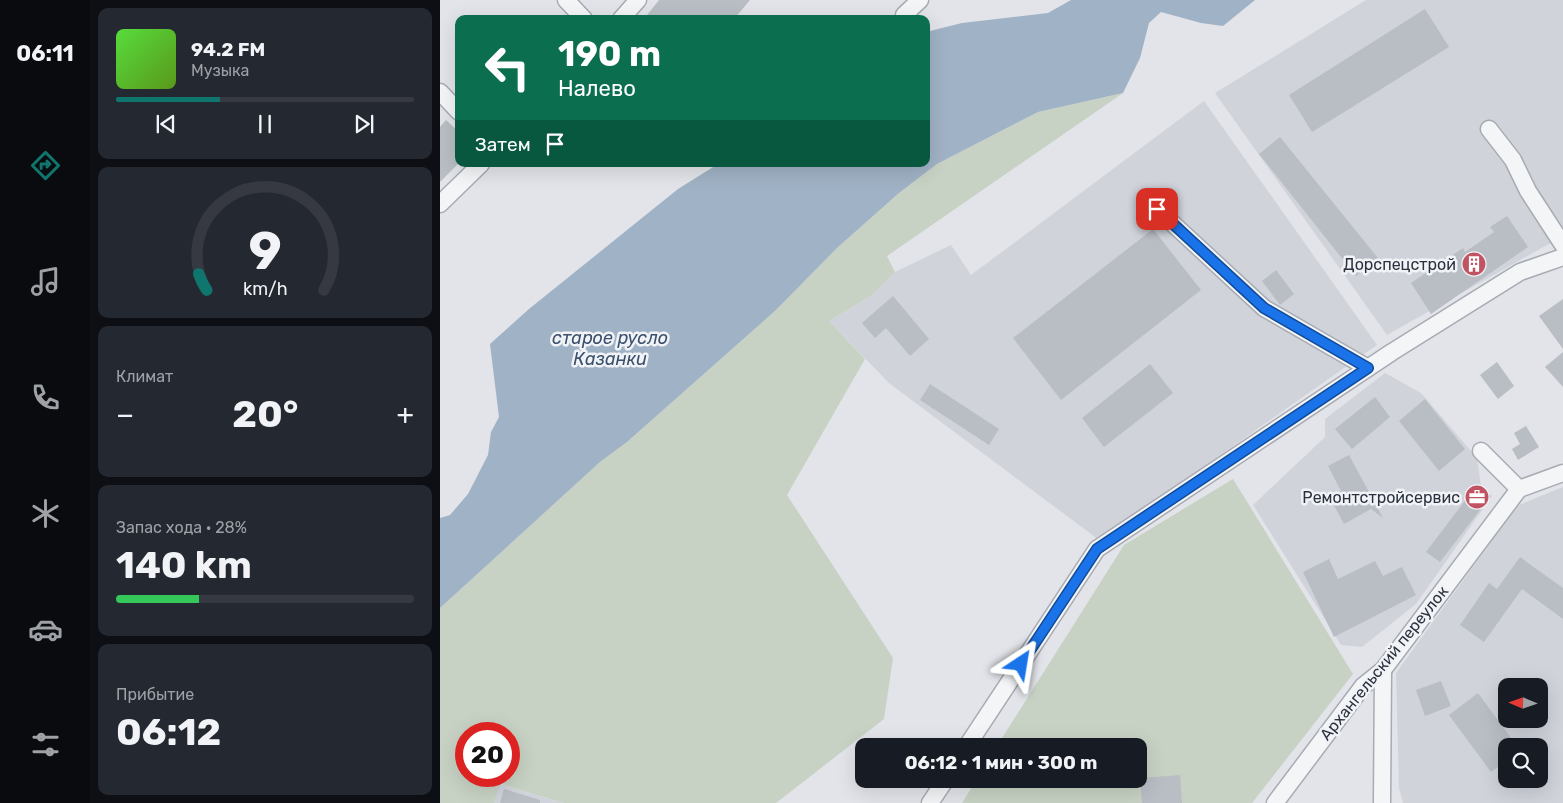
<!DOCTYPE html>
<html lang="ru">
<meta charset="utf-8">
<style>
body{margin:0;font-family:Rubik,sans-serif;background:#242831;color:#f1f3f6;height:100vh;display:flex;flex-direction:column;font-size:19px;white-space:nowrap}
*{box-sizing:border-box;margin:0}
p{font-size:16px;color:#9ea1a6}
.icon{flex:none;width:28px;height:28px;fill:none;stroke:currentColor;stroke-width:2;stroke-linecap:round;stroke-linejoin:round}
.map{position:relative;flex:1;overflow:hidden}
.panel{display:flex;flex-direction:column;gap:8px;padding:8px;background:#0d0f14;width:350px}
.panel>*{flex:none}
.banner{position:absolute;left:15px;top:15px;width:475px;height:152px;border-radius:10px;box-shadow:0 5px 20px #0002;background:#0b6e4f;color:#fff;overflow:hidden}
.needle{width:32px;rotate:272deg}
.tools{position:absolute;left:1058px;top:678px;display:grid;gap:10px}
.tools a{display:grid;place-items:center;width:50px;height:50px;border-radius:10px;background:#171b24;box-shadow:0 5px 20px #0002;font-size:25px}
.speed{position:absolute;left:15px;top:722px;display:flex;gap:10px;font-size:25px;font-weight:700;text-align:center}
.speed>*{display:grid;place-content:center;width:65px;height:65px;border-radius:50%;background:#171b24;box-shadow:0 5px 20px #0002;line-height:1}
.speed .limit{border:8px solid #d22;background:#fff;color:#111}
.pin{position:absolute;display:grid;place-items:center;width:42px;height:42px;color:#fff;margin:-21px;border-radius:10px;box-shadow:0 2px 8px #0006}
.me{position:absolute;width:55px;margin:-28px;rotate:33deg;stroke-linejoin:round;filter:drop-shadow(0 0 4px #0008)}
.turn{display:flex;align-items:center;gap:18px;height:105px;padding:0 20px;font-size:22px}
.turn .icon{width:65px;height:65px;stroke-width:2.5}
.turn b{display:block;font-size:35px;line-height:42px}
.then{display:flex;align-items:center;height:48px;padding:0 20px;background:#0003;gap:10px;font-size:19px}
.big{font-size:38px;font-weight:700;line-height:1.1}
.panel .card{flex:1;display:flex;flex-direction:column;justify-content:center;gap:8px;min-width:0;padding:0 18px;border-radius:10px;background:#242831}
.panel .dial{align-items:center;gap:0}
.dial svg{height:130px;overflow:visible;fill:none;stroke:#363941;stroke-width:7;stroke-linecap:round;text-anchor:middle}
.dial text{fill:#f1f3f6;stroke:none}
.song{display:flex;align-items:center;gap:15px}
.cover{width:60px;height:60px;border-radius:8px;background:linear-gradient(135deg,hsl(110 70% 55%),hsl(90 70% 35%))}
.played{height:5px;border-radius:2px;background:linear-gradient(90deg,#0f766e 35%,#363941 35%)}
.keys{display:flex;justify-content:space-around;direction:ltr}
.heat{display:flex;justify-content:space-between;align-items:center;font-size:28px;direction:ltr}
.charge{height:8px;border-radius:4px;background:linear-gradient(90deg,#34c759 28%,#363941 0)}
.trip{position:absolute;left:415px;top:738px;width:292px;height:50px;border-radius:10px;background:#171b24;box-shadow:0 5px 20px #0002;font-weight:700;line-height:50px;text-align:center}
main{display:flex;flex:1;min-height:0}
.dock{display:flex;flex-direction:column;width:90px;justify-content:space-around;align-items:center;background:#090b0e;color:#9ea1a6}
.dock .icon{width:35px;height:35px}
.dock .current{color:#0f766e}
.dock b{font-size:22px;color:#f1f3f6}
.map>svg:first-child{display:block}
.built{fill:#d0d3da;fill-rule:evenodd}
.green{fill:#c7d2c4;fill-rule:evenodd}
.water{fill:#a0b2c5}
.building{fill:#b9bec5}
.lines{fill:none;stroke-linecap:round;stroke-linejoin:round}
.minor-casing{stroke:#a7abb3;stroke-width:19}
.minor{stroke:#f4f5f7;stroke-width:16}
.route-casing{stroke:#114b97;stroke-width:12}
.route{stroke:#1a73e8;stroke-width:9}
.labels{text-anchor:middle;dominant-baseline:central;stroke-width:5;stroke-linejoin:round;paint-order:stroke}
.poi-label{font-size:16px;fill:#2b323f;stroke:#f1f3f6;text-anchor:end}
.street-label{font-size:16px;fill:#2b323f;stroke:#f1f3f6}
.water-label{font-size:18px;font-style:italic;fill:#3a516e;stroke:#f1f3f6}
</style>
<main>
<nav class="dock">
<b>06:11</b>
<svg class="icon current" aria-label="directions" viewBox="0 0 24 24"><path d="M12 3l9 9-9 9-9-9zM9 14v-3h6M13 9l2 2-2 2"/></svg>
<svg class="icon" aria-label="music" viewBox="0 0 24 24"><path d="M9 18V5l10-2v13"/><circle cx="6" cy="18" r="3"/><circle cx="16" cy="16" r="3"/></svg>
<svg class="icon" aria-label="phone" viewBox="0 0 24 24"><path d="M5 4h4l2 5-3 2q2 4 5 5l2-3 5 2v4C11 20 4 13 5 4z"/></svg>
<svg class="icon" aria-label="climate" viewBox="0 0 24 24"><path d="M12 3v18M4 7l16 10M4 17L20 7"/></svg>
<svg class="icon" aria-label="car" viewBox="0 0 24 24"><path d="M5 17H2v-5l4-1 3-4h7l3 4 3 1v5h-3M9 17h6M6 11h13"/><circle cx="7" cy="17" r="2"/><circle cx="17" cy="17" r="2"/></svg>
<svg class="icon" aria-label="filters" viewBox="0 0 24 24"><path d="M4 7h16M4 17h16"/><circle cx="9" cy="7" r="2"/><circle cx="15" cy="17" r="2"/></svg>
</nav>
<section class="panel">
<div class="card">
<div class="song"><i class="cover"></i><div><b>94.2 FM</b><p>Музыка</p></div></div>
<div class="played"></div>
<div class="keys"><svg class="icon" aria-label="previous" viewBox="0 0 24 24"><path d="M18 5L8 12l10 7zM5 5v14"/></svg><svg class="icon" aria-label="pause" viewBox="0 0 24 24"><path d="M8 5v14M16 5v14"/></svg><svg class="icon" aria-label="next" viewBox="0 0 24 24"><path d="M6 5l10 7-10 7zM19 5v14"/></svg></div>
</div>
<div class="card dial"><svg viewBox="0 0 100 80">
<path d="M14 69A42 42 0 1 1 86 69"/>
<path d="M14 69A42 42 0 0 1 9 59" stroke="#0f766e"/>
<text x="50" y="56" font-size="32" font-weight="700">9</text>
<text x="50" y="72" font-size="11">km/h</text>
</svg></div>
<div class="card"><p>Климат</p>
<div class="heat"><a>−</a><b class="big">20°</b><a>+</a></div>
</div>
<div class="card"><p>Запас хода · 28%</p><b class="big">140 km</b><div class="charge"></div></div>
<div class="card"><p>Прибытие</p><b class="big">06:12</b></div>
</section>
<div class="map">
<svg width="1123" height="803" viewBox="0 0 1123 803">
<rect width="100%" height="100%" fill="#e2e4e9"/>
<g class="built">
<polygon points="926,0 1123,0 1123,236 947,335 775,93"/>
<polygon points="764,101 937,345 659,540 449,383 389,321 432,295 455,272 511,245 531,275"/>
<polygon points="945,373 981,393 1037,458 1041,485 1052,496 976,604 922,647 901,645 813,505 885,437 885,419"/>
<path d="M 1123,487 L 1123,803 L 963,803 L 959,788 L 956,673 L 1077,506 ZM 1066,686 L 1099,686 L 1099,719 L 1066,719 ZM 1066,746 L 1099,746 L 1099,779 L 1066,779 Z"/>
<polygon points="59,784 124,803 54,803"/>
</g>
<g class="green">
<path d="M 683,93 L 447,256 L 455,272 L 432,295 L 389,321 L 425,359 L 347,495 L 453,658 L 444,719 L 336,803 L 124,803 L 60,784 L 54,803 L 0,803 L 0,608 L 160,462 L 187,442 L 336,310 L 397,248 L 459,193 L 497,164 L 598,112 ZM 26,734 L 69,734 L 69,776 L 26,776 Z"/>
<polygon points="793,479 913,674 812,803 522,803 537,779 699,779 699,746 557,746 684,545"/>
</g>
<polygon class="water" points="631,0 815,0 783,26 761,23 721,12 709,23 700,58 683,93 598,112 497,164 459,193 397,248 336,310 187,442 160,462 0,608 0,518 10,515 28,494 48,455 51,432 59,417 50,344 89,309 238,189 278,164 486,164 486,32 522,23 608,13"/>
<g class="building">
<polygon points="219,0 310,0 294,19 204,19"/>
<polygon points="985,9 1009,47 872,132 849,95"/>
<polygon points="6,120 19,132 19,163 0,182 0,127"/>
<polygon points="840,137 938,258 916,276 819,154"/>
<polygon points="1067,216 1088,247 991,314 971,283 1023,248 1025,252 1054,232 1050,227"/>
<polygon points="713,229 761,290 621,400 573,338"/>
<polygon points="836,270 854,294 840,305 822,281"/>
<polygon points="453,296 489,339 470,356 446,328 435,338 422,323"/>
<polygon points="1123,299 1123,349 1099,316"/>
<polygon points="1123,352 1123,387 1105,367"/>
<polygon points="1057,362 1074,386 1058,399 1040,375"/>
<polygon points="710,364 733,393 664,447 642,418"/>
<polygon points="490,384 559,429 549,445 480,400"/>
<polygon points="935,397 950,417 912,449 895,429"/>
<polygon points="985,399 1025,449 999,471 959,421"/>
<polygon points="1086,426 1099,447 1078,460 1072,449 1080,444 1074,433"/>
<polygon points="909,455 943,518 931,509 904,524 890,498 901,491 888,466"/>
<polygon points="1036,486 1050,497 1000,562 986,552"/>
<polygon points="1080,557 1123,588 1123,619 1082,589 1044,642 1020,625 1049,583 1057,589"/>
<polygon points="889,559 898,579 935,561 943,576 962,567 976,595 894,637 863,572"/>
<polygon points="1001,681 1011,706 985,716 976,690"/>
<polygon points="1038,693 1077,746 1066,746 1066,761 1051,772 1009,715"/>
<polygon points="740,775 742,803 702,803 700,778"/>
<polygon points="64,789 100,800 100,803 60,803"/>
</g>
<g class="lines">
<defs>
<g id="minor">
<polyline points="126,0 144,19"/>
<polyline points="464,15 480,0"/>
<polyline points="181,19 198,0"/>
<polyline points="0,92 19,112"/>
<polyline points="1049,129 1073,160 1088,191 1123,245"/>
<polyline points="0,204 41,164"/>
<polyline points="717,209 824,308 928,368"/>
<polyline points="1041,451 1079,489"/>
<polyline points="527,746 657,549 952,352 1080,272 1123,257"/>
<polyline points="490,803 506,779"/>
<polyline points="835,803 923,686 943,670 1079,489 1123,473"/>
<polyline points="942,803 943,670"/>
</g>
</defs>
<use href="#minor" class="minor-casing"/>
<use href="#minor" class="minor"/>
</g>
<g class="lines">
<defs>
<polyline id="route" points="581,664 657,549 928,368 824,308 717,209"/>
</defs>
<use href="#route" class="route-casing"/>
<use href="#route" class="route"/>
</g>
<defs>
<symbol id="building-disc" viewBox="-11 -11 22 22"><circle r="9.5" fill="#c05463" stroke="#f1f3f6"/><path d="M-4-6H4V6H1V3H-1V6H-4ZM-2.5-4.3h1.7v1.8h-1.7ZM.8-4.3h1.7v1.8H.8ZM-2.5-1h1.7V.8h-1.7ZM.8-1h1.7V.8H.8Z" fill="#fff"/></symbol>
<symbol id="office-disc" viewBox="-11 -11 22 22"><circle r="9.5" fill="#c05463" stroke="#f1f3f6"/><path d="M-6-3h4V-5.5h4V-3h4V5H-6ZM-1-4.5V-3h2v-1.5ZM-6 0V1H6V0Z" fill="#fff"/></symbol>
</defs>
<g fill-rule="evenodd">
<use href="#building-disc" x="1020" y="250" width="28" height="28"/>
<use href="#office-disc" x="1023" y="483" width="28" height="28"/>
</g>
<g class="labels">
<g class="poi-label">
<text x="1016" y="264">Дорспецстрой</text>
<text x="1020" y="497">Ремонтстройсервис</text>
</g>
<g class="street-label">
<text transform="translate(944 663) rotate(-51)">Архангельский переулок</text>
</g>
<g class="water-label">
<text x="170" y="338">старое русло<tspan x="170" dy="21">Казанки</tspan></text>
</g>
</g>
</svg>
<div class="tools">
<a><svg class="needle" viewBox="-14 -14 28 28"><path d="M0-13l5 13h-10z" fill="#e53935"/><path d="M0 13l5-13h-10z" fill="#9ea1a6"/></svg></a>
<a><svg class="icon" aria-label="search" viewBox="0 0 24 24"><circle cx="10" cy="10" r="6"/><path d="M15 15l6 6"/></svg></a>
</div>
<div class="speed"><div class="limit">20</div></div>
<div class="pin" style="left:717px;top:209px;background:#d93025"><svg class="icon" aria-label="arrive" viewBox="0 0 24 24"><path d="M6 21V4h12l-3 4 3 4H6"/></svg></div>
<svg class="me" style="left:581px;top:664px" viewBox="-20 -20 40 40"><path d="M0-17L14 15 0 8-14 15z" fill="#1a73e8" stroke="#fff" stroke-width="4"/></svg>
<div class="trip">06:12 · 1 мин · 300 m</div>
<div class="banner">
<div class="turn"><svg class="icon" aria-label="left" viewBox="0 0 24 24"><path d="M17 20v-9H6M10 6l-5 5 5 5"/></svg><div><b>190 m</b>Налево</div></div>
<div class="then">Затем<svg class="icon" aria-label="arrive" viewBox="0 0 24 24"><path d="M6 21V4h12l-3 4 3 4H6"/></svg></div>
</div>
</div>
</main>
